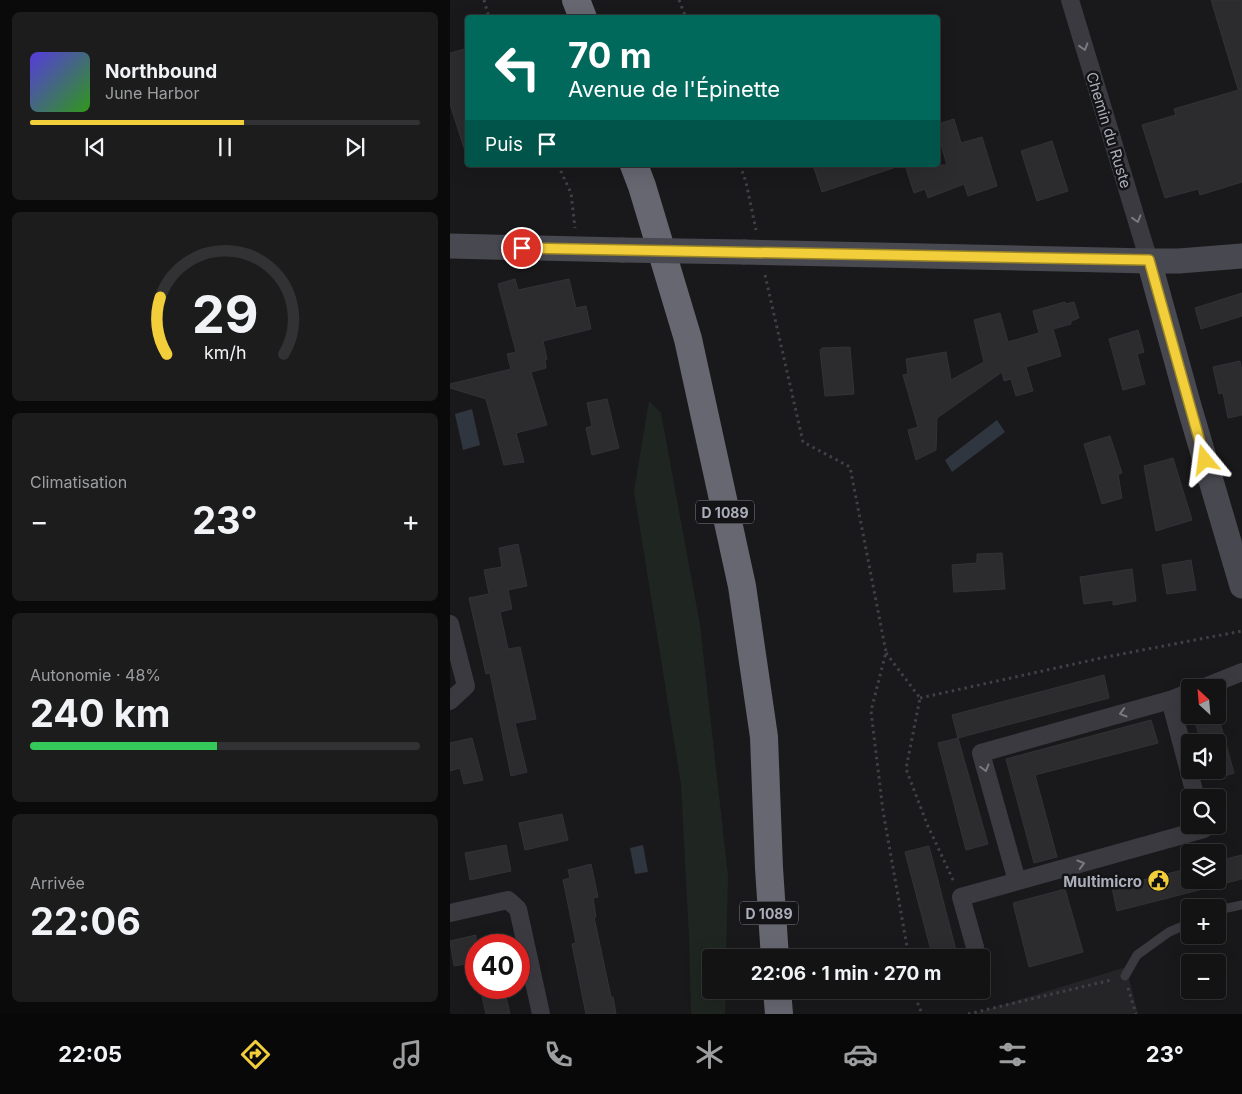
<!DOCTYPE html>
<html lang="fr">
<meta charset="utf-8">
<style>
body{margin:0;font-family:Inter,sans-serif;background:#1c1c1d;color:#f1f3f6;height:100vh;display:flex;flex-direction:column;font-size:19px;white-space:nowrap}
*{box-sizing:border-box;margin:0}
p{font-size:16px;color:#9d9ea0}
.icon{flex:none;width:28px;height:28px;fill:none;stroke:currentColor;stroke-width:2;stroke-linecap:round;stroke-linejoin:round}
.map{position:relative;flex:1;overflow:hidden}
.details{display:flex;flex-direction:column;gap:12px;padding:12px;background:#0a0a0b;width:450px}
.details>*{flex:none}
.guide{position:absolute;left:15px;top:15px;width:475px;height:152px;border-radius:5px;box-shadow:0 5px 20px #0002,0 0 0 1px #323234;background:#00695c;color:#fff;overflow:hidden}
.needle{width:32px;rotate:334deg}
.buttons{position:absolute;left:731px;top:679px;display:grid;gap:10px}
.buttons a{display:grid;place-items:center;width:45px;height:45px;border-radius:5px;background:#131314;box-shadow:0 5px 20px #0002,0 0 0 1px #323234;font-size:25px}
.speed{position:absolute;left:15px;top:934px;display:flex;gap:10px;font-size:25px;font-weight:700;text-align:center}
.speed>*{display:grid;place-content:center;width:65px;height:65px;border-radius:50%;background:#131314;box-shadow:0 5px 20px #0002,0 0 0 1px #323234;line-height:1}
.speed .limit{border:8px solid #d22;background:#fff;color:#111}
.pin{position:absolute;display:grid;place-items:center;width:42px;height:42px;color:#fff;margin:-21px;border:2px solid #fff;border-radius:50%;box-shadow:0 1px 5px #0007}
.me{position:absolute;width:55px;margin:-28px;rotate:344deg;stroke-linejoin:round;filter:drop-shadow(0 0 4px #0008)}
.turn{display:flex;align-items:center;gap:18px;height:105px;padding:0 20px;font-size:22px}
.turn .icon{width:65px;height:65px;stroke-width:2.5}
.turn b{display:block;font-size:35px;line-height:42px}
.then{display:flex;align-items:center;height:48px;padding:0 20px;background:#0003;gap:10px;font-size:19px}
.big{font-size:38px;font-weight:700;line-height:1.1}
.details .widget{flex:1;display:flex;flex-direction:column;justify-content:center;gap:8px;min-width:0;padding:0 18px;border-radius:8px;background:#1c1c1d}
.details .dial{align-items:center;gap:0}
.dial svg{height:130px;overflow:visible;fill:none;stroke:#323234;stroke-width:7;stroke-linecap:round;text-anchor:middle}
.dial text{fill:#f1f3f6;stroke:none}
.song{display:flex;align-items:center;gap:15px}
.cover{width:60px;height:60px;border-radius:8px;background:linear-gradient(135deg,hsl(250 70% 55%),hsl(110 70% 35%))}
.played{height:5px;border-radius:2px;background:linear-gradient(90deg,#f2ce3a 55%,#323234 55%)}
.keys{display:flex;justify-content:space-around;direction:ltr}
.heat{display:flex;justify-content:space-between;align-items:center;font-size:28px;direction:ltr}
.charge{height:8px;border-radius:4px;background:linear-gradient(90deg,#34c759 48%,#323234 0)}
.trip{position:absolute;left:252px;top:949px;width:288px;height:50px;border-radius:5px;background:#131314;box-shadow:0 5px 20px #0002,0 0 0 1px #323234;font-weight:700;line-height:50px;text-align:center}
.menu{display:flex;height:80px;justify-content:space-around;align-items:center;background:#080808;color:#9d9ea0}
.menu .icon{width:35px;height:35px}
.menu .active{color:#f2ce3a}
.menu b{font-size:22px;color:#f1f3f6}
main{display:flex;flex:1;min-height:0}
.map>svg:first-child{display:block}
.built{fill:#252528}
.green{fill:#1f2621}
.water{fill:#2f363f}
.building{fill:#2c2c2f;stroke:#333337}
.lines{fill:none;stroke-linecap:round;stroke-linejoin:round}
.path{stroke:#404147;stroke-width:3;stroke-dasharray:2.5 4;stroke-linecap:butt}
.lane{stroke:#3a3a40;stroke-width:9}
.street{stroke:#3a3a40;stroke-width:18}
.secondary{stroke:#484950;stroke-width:25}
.highway{stroke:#666771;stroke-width:28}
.secondary-bridge{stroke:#484950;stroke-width:25}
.oneway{stroke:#787a84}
.route-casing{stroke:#9d8626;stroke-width:12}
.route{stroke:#f2ce3a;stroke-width:9}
.labels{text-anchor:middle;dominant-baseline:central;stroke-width:5;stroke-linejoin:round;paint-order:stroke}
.shield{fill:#141416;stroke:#7e808a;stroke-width:1}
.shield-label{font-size:14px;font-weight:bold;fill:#abaebb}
.street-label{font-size:15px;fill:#abaebb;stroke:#141416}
.poi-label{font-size:15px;font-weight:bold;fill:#abaebb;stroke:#141416;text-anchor:end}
</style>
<main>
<section class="details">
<div class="widget">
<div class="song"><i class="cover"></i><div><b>Northbound</b><p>June Harbor</p></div></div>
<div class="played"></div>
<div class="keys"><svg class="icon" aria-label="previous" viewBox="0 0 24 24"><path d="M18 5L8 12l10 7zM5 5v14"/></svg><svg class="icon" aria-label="pause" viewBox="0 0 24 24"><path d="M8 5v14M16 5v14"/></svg><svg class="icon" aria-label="next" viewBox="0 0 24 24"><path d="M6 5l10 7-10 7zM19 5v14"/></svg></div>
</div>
<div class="widget dial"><svg viewBox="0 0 100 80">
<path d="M14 69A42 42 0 1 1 86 69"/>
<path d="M14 69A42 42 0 0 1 10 34" stroke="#f2ce3a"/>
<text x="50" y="56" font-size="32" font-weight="700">29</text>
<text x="50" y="72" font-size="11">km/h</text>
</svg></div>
<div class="widget"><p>Climatisation</p>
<div class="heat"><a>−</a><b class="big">23°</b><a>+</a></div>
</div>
<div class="widget"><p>Autonomie · 48%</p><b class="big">240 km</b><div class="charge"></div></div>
<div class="widget"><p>Arrivée</p><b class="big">22:06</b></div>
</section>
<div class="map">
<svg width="792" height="1014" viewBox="0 0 792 1014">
<rect width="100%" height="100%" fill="#19191b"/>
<polygon class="built" points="676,967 688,1014 523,1014"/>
<polygon class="green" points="199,401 211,413 250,625 278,876 276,957 261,958 261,990 276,990 275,1014 241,1014 239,937 231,784 184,491"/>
<g class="water">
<polygon points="22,409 30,445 13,450 5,414"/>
<polygon points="547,420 555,432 502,472 495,460"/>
<polygon points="193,845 198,872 185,874 180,848"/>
</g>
<g class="building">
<polygon points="761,0 792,0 792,89 788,89"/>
<polygon points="18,48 18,148 14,148 0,104 0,53"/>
<polygon points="792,89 792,182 750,195 748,189 715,198 692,125 726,115 724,109"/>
<polygon points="504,119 511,143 532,137 547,186 518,196 514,184 478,198 475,189 464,193 455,165 497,165 488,134 488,124"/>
<polygon points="602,141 618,191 587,201 571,151"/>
<polygon points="363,165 446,165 446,167 372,192"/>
<polygon points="65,279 68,290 119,279 126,308 136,306 141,329 93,341 97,359 95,360 96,368 81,372 97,425 66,433 74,462 54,465 36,399 0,388 0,384 61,369 57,354 66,352 48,284"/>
<polygon points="792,293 792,316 751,329 745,308"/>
<polygon points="615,302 616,304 624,302 629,318 621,321 621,324 603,329 611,356 576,367 583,391 566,396 561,379 554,381 552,372 487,418 486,450 466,460 458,430 468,427 453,375 458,374 456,359 496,352 501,380 534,362 524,320 550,313 558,342 589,333 583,311"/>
<polygon points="688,330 694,352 687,354 695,384 673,390 659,339"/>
<polygon points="400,347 404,394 375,396 370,350 372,349 372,348"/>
<polygon points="790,361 792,370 792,415 778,418 773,393 769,394 763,367"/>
<polygon points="157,399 169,448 142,455 136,428 142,426 137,403"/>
<polygon points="660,436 672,473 668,474 672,498 652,504 634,444"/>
<polygon points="723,458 742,520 706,531 694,466"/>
<polygon points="68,544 77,586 58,590 62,609 50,612 58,649 70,647 86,719 65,723 77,772 61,776 40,673 36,674 19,598 39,594 34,570 52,567 49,548"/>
<polygon points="552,553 555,589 504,592 502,565 527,563 527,554"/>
<polygon points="741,560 746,590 717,594 712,565"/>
<polygon points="682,569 686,601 663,605 663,600 634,604 630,577"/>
<polygon points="654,675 659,698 508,738 502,715"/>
<polygon points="743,715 768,715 784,773 761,780 758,770 768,770 768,742 751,742"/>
<polygon points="701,720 708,743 585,775 607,857 584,863 556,759"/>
<polygon points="22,738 33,780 14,784 10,768 0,771 0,743"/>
<polygon points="508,738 538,844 516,850 488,743"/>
<polygon points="112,814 118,840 75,850 69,823"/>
<polygon points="56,845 61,871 20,880 15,853"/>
<polygon points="479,846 508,958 483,958 455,852"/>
<polygon points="792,855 792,879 667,911 662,888 740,868 740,880 768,880 768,861"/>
<polygon points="141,864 148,897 143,898 146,917 144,917 161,997 163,997 166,1014 136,1014 122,944 126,943 113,880 120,878 118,870"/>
<polygon points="615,889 633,952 579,967 563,903"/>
<polygon points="26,935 26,962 4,966 0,941"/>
<polygon points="30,988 54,988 60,1014 36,1014"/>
</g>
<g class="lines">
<g class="path">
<polyline points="34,0 39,18"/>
<polyline points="229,0 236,18"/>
<polyline points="108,165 121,193 125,228"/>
<polyline points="290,165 296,182 306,230"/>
<polyline points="315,275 353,442 400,467 436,652 421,711 433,811 459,958"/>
<polyline points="436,653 470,698 456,769 477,824 504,882"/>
<polyline points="470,698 656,657 792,631"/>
<polyline points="678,988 686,1014"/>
<polyline points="465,990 468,1004 472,1014"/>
<polyline points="518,1014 661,980"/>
</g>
<g class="lane">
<polyline points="768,910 792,905"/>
<polyline points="675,976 687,955 719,932 740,923"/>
</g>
<g class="street">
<polyline points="620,0 699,261"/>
<polyline points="0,624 16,686 0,701"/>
<polyline points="752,688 792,672"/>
<polyline points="720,700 746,798"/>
<polyline points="567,881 531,753 720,700 740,692"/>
<polyline points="0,913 58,900 68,909 91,1014"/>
<polyline points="525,947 511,897 754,829 753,825"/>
</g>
<g class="secondary">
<polyline points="0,246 172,250"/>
<polyline points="294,252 699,261 729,261 792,256"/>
<polyline points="699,261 739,406 792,586"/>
</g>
<g class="highway">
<polyline points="126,0 133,18"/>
<polyline points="184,165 192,186 238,339 292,586 314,737 319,868 325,958"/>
<polyline points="327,990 329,1014"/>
</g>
<polyline class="secondary-bridge" points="172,250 294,252"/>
</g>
<defs><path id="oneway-chevron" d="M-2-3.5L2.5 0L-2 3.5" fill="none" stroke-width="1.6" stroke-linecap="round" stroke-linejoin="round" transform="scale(1.25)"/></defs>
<g class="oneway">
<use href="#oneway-chevron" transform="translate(634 47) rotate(73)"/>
<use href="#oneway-chevron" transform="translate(687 219) rotate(73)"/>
<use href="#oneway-chevron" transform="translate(673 713) rotate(164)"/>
<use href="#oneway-chevron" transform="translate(535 768) rotate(74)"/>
<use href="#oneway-chevron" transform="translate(631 864) rotate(-16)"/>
</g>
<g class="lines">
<defs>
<polyline id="route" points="72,248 699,260 755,460"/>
</defs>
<use href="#route" class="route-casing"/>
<use href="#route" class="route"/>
</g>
<defs>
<symbol id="civic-disc" viewBox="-11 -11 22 22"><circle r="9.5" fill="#f2ce3a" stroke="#141416"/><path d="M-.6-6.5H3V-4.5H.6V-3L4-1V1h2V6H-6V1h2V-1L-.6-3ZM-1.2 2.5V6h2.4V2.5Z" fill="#111"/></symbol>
</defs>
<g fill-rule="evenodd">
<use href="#civic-disc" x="696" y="868" width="25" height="25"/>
</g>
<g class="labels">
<g class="shield">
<rect x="246" y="500.5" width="58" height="23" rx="4"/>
<rect x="290" y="901.5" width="58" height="23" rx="4"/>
</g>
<g class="shield-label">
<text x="275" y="512">D 1089</text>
<text x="319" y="913">D 1089</text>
</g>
<g class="street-label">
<text transform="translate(659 130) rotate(73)">Chemin du Ruste</text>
</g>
<g class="poi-label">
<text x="692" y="881">Multimicro</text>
</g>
</g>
</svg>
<div class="buttons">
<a><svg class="needle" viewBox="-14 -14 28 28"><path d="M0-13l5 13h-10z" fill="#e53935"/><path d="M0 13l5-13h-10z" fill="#9d9ea0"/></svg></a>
<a><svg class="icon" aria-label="sound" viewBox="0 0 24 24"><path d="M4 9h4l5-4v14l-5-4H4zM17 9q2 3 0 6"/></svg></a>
<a><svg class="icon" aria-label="search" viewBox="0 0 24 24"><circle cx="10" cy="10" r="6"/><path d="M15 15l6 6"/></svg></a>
<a><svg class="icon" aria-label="layers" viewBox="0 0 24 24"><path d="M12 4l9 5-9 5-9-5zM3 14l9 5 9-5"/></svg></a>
<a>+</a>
<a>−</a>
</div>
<div class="speed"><div class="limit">40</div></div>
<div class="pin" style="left:72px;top:248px;background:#d93025"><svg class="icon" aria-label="arrive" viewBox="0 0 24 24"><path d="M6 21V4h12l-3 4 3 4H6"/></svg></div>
<svg class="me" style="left:755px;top:460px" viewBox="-20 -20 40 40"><path d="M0-17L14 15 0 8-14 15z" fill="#f2ce3a" stroke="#fff" stroke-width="4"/></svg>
<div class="trip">22:06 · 1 min · 270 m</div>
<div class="guide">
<div class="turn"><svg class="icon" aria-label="left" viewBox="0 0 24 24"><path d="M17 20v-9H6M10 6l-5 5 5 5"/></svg><div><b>70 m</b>Avenue de l'Épinette</div></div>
<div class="then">Puis<svg class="icon" aria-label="arrive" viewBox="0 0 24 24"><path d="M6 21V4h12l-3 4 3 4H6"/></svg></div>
</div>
</div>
</main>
<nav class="menu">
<b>22:05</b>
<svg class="icon active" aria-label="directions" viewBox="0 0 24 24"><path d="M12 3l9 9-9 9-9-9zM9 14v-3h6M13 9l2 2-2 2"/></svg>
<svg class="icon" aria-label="music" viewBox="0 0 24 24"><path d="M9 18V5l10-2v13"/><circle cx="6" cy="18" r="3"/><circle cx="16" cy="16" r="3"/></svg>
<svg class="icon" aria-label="phone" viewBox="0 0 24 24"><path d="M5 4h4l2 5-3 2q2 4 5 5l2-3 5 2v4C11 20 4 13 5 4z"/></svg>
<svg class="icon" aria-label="climate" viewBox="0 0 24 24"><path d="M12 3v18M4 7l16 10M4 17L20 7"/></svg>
<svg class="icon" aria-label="car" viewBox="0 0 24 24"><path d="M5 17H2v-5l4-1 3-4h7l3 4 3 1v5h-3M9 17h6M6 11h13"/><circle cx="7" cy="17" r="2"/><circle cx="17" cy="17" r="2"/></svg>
<svg class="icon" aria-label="filters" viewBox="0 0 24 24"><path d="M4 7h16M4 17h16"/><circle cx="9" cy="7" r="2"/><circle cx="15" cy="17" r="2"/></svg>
<b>23°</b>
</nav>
